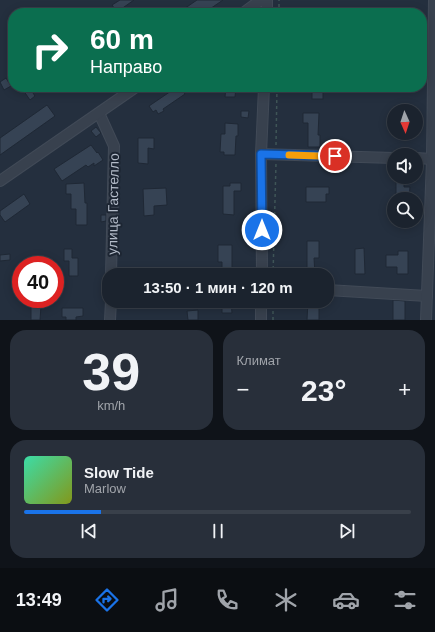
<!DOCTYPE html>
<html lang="ru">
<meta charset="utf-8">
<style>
body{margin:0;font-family:Arial,sans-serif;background:#282f3a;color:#f1f3f6;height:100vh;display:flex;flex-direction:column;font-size:15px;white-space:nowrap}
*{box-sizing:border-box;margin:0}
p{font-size:13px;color:#a0a4aa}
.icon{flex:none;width:22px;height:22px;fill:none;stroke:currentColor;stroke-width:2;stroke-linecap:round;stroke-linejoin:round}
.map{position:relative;height:320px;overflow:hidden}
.drawer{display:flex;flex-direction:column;gap:10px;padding:10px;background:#0f1319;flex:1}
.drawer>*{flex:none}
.top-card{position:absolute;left:8px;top:8px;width:419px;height:84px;border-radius:16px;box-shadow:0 2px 10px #0003,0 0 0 1px #39404a;background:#0b6e4f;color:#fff;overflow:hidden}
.needle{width:26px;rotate:177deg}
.tools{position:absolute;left:387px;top:104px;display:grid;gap:8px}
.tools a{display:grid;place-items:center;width:36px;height:36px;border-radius:50%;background:#1b232e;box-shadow:0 2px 10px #0003,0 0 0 1px #39404a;font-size:20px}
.speed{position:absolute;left:12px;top:256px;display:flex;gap:8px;font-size:20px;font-weight:700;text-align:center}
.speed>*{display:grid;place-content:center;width:52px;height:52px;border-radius:50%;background:#1b232e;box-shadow:0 2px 10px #0003,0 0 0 1px #39404a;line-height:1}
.speed .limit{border:6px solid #d22;background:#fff;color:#111}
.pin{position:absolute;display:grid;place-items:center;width:34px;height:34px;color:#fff;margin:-17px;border:2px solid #fff;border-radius:50%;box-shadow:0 1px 4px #0007}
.me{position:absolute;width:44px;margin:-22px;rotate:0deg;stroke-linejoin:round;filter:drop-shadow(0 0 3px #0008)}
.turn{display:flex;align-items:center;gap:14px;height:84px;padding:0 16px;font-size:18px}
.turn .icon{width:52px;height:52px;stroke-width:2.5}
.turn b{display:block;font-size:28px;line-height:34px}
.big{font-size:30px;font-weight:700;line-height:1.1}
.drawer .card{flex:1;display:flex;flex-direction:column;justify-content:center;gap:6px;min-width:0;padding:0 14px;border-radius:16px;background:#282f3a}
.drawer .dial{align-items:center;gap:0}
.dial b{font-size:52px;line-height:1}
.song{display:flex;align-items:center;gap:12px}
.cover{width:48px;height:48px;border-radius:6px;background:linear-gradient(135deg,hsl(160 70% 55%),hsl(70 70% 35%))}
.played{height:4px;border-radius:2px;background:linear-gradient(90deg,#1a73e8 20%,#39404a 20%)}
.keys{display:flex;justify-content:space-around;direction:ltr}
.heat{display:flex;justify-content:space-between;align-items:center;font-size:22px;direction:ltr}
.drawer .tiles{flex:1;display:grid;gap:10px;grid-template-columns:1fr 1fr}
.card:last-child{grid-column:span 2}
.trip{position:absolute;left:102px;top:268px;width:232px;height:40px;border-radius:16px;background:#1b232e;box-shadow:0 2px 10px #0003,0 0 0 1px #39404a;font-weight:700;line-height:40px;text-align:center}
.tabs{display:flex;height:64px;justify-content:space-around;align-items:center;background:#0b0e12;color:#a0a4aa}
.tabs .icon{width:28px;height:28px}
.tabs .active{color:#1a73e8}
.tabs b{font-size:18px;color:#f1f3f6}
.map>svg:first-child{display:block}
.building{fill:#364354;stroke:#1f2835}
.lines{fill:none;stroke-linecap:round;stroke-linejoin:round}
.minor-casing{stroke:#414a57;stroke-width:12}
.path{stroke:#3f5557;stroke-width:1.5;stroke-dasharray:3 3;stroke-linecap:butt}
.minor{stroke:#38414e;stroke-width:10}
.route-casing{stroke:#114b97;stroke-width:10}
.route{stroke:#1a73e8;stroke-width:7}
.slow{stroke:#f59e0b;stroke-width:7}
.labels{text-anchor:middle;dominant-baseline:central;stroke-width:4;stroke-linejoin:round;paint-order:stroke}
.street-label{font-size:14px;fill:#b4bcc9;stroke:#1d2633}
</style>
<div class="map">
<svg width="435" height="320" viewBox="0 0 435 320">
<rect width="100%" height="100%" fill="#242f3e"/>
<g class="building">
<polygon points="120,0 134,0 117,12 112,5"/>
<polygon points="197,0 223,0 204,13 178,13"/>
<polygon points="6,78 11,86 4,90 0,82"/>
<polygon points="21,87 29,87 35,96 30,100"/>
<polygon points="177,87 180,87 185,94 163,109 164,111 158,114 156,110 153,112 149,106"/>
<polygon points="226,87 236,87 235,97 225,97"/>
<rect x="312" y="88" width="11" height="11"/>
<polygon points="47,105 55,116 0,155 0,138"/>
<polygon points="241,111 249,111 248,118 241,117"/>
<polygon points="303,113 319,113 318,135 320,135 320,147 308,147 308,123 303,123"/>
<polygon points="225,123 238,124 238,136 236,136 235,155 224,155 224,152 220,152 221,134 225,134"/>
<polygon points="96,127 101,133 96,137 91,131"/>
<polygon points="138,138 154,138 154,149 148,148 148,164 138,163"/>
<polygon points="91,145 97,153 98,152 103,160 94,166 94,163 88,167 86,165 62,181 54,169"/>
<polygon points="396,177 404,177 404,187 410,187 409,199 396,199"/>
<polygon points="84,183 85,203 87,203 87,225 76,225 76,209 71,209 71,194 66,194 66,184"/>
<polygon points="230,183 241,183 241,191 234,191 234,215 223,214 223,186 230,186"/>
<polygon points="306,187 329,187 329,194 326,194 326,202 306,202"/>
<polygon points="166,188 167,205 154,206 154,215 144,216 143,189"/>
<polygon points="24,194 30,204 5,222 0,215 0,211"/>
<polygon points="101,215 106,215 106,221 101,222"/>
<polygon points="307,241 319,241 319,258 314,258 315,275 307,275"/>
<polygon points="218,245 232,245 232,272 222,272 222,262 218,262"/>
<polygon points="364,248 365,274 355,274 355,249"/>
<polygon points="64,249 72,249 72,258 78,258 78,276 69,276 69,261 64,261"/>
<polygon points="398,251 408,251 408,274 397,274 397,267 386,267 386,255 398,255"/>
<polygon points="10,254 10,260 0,261 0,255"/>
<polygon points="393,300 405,301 405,320 393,320"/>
<polygon points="222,301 231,301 232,313 222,313"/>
<polygon points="308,301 319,301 319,320 307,320"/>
<polygon points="31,306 41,306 40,320 31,320"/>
<polygon points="62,308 83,308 83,316 76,317 76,320 66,320 66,317 62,317"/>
<polygon points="198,310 198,320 188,320 187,311"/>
</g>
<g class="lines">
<defs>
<g id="minor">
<polyline points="243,13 261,0"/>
<polyline points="267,13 267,0"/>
<polyline points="99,113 114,146 111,275"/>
<polyline points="261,154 394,158"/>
<polyline points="416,158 432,159"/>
<polyline points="0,181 136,87"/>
<polyline points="262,275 261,154 264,87"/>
<polyline points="327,290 427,296"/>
<polyline points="110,320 111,301"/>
<polyline points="261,320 261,301"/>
<polyline points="426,320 432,159 434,0"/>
</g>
</defs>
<use href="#minor" class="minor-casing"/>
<g class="path">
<polyline points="228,13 235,8"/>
<polyline points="279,13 279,0"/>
<polyline points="276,145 277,87"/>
<polyline points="273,275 276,163"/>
<polyline points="273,320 273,301"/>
</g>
<use href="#minor" class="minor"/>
</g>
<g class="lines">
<defs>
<polyline id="route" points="262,230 261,154 335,156"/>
</defs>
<use href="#route" class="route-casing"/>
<use href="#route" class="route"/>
<polyline class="slow" points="289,155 319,156"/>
</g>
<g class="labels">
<g class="street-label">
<text transform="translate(113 204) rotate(-89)">улица Гастелло</text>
</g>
</g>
</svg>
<div class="tools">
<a><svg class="needle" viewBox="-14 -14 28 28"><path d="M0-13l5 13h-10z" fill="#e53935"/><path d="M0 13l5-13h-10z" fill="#a0a4aa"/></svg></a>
<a><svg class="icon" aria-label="sound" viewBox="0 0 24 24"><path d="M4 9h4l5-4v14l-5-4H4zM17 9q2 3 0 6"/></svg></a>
<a><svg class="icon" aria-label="search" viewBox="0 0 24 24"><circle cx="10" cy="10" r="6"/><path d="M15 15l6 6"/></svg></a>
</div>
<div class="speed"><div class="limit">40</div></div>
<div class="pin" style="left:335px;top:156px;background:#d93025"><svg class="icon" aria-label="arrive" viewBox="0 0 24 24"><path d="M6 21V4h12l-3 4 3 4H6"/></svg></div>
<svg class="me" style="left:262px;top:230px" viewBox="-20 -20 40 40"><circle r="17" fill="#1a73e8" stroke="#fff" stroke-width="3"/><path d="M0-11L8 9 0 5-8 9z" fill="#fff"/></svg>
<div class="trip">13:50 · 1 мин · 120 m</div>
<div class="top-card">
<div class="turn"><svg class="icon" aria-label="right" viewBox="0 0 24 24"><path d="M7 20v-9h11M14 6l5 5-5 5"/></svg><div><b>60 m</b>Направо</div></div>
</div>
</div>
<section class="drawer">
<div class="tiles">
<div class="card dial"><b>39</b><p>km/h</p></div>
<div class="card"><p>Климат</p>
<div class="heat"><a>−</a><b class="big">23°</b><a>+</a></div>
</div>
<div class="card">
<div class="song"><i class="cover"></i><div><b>Slow Tide</b><p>Marlow</p></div></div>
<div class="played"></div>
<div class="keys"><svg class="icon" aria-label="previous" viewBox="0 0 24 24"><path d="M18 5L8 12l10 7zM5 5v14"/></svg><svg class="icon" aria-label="pause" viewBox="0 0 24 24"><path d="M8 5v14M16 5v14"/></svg><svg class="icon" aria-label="next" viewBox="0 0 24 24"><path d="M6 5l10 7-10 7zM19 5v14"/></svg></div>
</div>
</div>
</section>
<nav class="tabs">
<b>13:49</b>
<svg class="icon active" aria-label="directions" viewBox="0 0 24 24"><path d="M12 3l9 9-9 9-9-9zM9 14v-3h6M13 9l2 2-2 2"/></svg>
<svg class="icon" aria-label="music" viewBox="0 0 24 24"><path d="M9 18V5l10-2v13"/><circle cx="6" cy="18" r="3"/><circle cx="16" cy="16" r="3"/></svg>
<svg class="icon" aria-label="phone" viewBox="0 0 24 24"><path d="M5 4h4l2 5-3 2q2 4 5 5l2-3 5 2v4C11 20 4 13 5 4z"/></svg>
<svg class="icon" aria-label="climate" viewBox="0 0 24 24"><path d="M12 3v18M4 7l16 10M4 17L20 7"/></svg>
<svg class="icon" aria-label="car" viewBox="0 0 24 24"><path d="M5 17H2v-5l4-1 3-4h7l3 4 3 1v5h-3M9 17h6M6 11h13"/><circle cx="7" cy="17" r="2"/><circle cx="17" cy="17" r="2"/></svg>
<svg class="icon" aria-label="filters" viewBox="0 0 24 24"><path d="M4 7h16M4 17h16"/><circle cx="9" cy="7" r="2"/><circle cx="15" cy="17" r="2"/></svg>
</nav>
